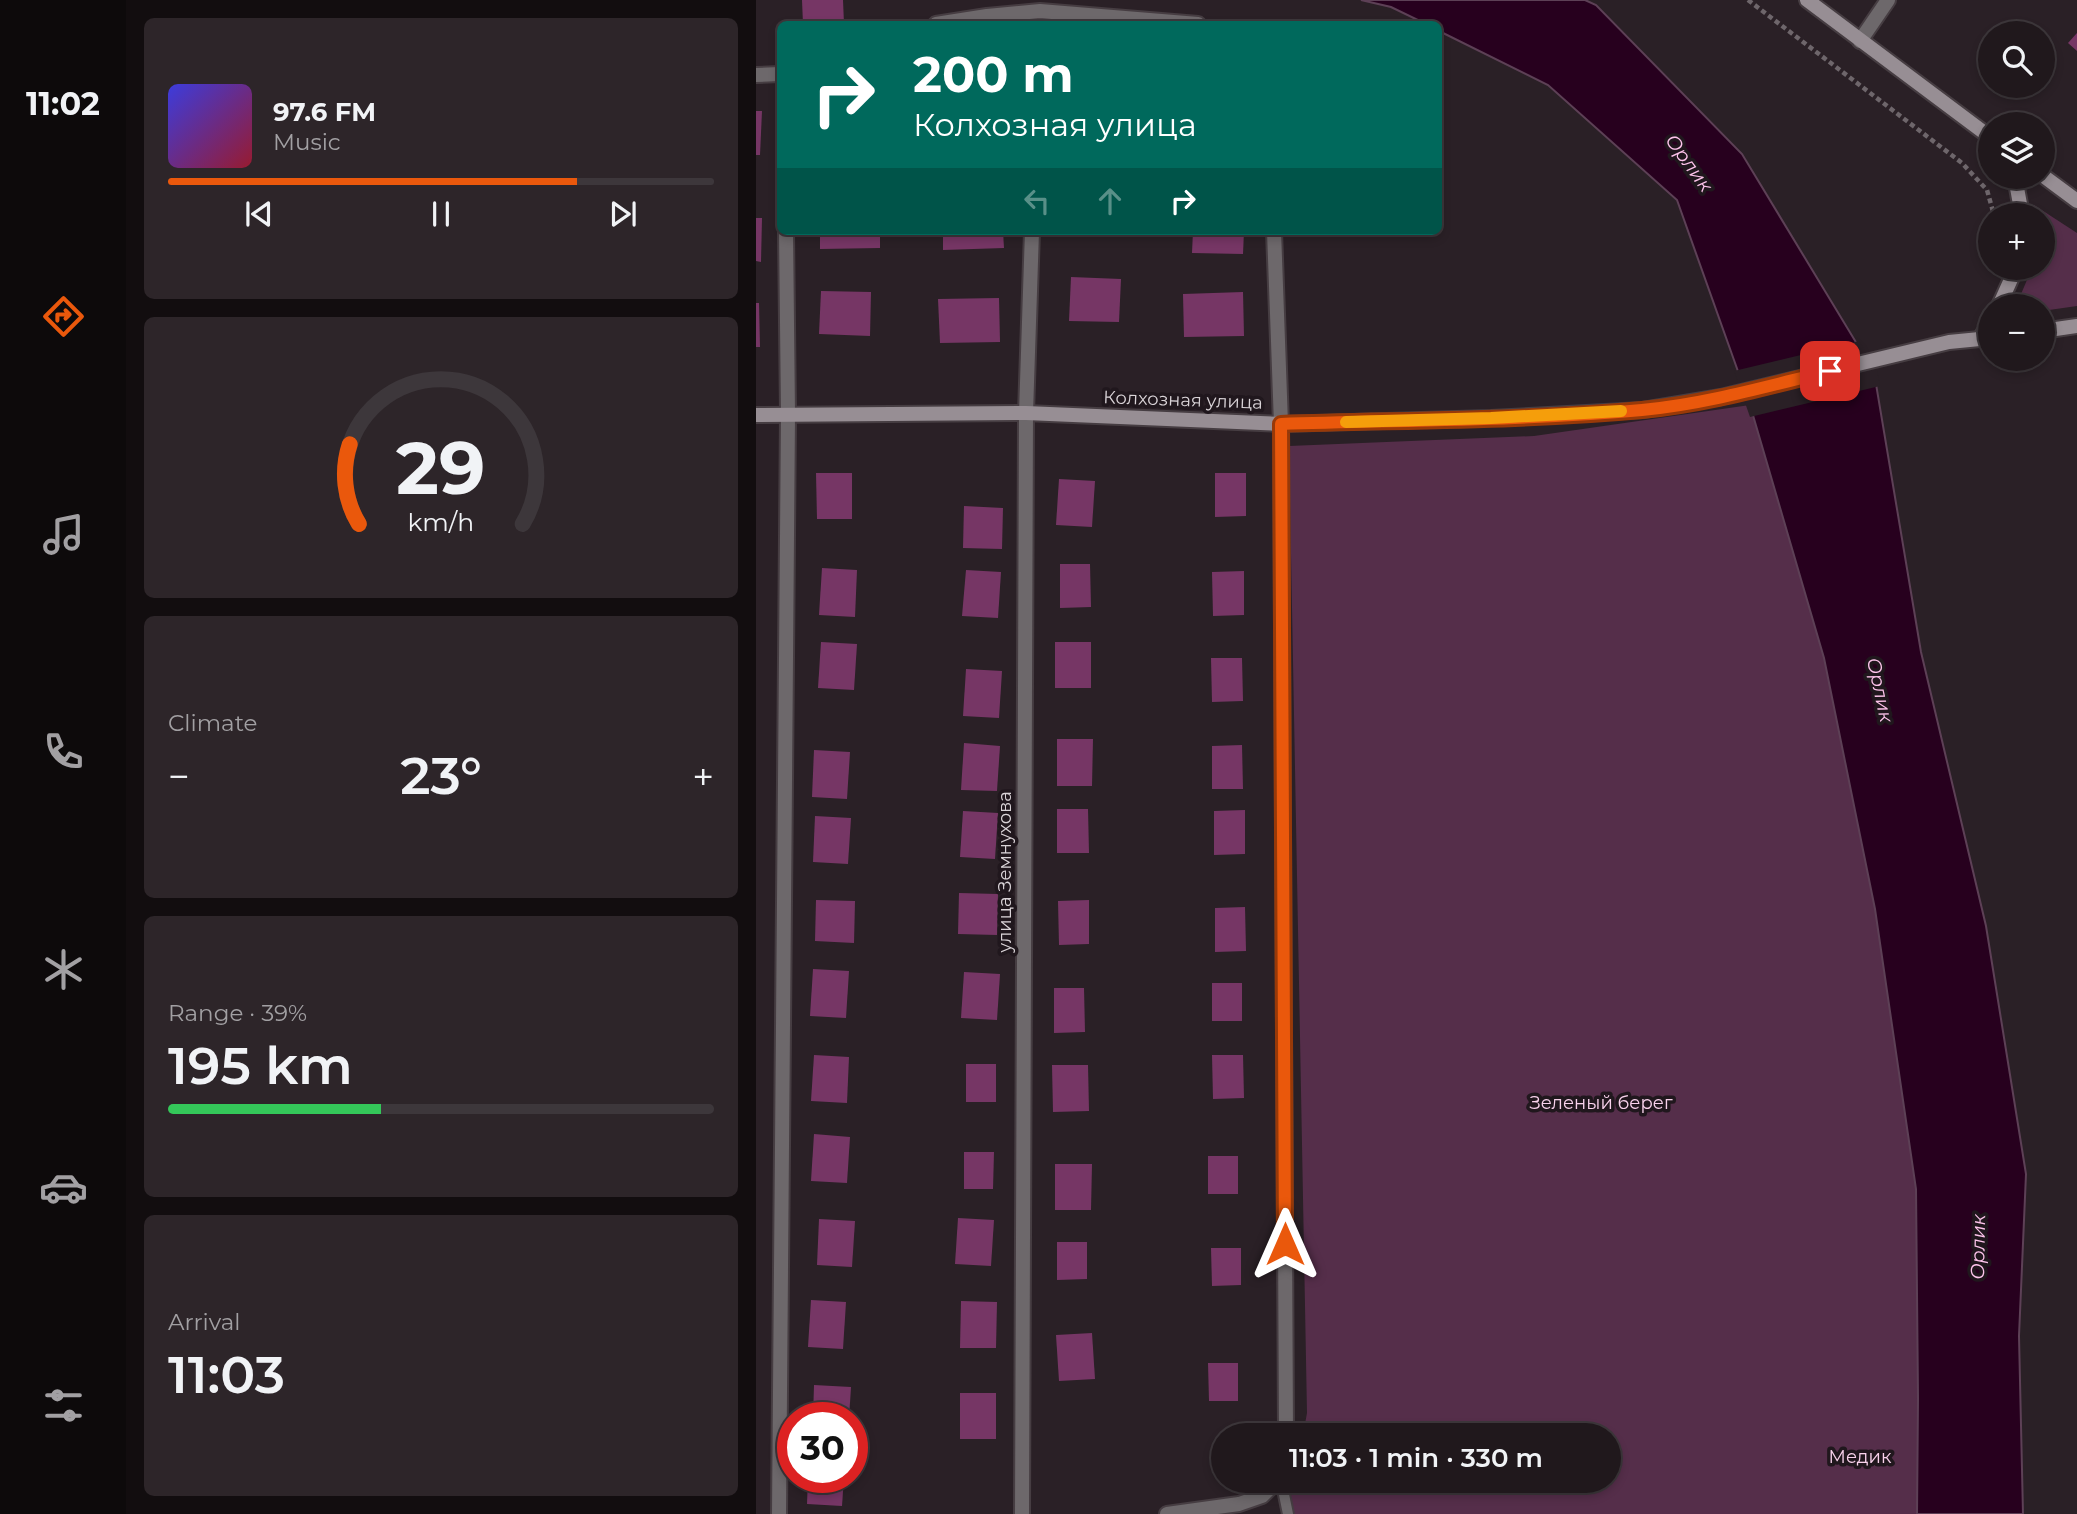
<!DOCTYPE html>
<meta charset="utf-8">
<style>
body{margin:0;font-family:Montserrat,sans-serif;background:#2d2529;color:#f1f3f6;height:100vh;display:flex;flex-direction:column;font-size:26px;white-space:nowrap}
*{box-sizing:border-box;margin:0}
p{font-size:23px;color:#a2a0a3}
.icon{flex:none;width:38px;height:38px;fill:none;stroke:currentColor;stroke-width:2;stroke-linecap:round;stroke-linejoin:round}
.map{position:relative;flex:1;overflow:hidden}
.details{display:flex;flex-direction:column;gap:18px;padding:18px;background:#120d0f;width:630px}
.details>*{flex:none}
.banner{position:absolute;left:21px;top:21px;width:665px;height:214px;border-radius:10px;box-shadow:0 4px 10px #0003,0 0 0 2px #3d373b;background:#00695c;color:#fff;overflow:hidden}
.buttons{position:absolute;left:1222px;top:21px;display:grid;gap:14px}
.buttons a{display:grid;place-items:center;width:77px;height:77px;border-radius:50%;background:#20181c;box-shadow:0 4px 10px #0003,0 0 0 2px #3d373b;font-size:35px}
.speed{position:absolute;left:21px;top:1402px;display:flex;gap:14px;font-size:35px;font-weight:700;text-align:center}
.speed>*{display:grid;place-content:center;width:91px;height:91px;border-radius:50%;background:#20181c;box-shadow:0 4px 10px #0003,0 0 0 2px #3d373b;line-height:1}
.speed .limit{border:10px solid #d22;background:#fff;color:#111}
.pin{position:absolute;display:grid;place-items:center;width:60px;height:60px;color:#fff;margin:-30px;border-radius:14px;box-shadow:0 4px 10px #0006}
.me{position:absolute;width:77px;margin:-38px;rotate:0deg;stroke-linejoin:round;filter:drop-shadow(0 0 5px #0008)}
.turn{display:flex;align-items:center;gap:24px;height:147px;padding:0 21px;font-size:32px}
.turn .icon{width:91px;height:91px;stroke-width:2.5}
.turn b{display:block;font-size:49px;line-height:60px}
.lanes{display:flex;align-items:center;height:66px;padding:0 21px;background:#0003;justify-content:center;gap:35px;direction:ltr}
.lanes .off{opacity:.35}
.big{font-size:52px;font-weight:600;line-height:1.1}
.details .tile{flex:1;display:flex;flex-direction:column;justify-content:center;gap:10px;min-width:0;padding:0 24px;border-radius:10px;background:#2d2529}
.details .dial{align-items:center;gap:0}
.dial svg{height:182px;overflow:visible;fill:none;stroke:#3d373b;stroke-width:7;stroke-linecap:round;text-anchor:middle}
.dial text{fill:#f1f3f6;stroke:none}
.song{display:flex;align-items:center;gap:21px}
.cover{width:84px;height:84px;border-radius:10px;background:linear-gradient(135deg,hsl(240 70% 55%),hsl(350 70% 35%))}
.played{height:7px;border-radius:4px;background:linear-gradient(90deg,#ea580c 75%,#3d373b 75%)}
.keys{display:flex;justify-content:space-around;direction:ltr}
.heat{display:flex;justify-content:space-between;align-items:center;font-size:38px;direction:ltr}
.charge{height:10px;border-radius:5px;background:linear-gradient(90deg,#34c759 39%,#3d373b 0)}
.trip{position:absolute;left:455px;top:1423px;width:410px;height:70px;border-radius:35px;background:#20181c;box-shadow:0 4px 10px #0003,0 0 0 2px #3d373b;font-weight:600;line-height:70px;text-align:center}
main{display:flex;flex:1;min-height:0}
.menu{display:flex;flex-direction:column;width:126px;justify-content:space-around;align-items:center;background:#0d0a0b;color:#a2a0a3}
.menu .icon{width:49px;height:49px}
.menu .on{color:#ea580c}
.menu b{font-size:32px;color:#f1f3f6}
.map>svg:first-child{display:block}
.green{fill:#552e4a}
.water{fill:#27001e;stroke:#5d4056;stroke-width:2}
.pier{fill:#2a2026}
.building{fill:#763665}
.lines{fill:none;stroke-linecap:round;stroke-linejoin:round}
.service-casing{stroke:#463d42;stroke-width:14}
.minor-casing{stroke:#463d42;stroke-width:18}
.secondary-casing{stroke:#463d42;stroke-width:18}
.path{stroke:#6e666b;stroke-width:4.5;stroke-dasharray:5 3.5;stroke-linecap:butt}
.service{stroke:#6d686b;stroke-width:10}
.minor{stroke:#6d686b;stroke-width:14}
.secondary{stroke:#978e94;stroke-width:14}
.route-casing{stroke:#983908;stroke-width:18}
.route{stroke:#ea580c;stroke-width:12}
.slow{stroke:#f59e0b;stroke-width:12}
.labels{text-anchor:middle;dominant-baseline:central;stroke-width:7;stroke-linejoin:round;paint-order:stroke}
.street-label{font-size:18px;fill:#dad4d8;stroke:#20171d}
.park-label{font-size:18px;fill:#f9d2ec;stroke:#20171d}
.water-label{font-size:19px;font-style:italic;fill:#fec4ec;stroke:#20171d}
</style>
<main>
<nav class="menu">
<b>11:02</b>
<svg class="icon on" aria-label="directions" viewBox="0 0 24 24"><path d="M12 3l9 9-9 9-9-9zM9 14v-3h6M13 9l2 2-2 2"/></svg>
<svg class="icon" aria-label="music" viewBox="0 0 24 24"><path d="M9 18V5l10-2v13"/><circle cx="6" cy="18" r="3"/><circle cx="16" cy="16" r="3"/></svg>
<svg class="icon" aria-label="phone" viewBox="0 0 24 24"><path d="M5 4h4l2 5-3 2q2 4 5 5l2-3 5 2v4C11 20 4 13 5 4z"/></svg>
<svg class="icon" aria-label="climate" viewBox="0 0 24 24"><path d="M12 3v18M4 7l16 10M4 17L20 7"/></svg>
<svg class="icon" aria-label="car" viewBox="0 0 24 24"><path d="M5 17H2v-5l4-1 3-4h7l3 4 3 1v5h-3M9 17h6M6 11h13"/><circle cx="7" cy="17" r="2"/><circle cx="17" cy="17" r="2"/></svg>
<svg class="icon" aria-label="filters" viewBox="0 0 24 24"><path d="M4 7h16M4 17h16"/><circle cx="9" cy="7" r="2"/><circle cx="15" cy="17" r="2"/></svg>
</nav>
<section class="details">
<div class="tile">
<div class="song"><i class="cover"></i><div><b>97.6 FM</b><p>Music</p></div></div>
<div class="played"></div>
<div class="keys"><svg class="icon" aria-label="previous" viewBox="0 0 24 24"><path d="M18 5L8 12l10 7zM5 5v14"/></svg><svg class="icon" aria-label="pause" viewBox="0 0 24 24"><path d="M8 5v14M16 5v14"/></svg><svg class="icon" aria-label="next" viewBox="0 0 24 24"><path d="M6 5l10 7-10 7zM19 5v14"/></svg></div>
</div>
<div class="tile dial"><svg viewBox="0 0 100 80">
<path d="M14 69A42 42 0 1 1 86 69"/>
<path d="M14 69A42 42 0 0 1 10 34" stroke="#ea580c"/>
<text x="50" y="56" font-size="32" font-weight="700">29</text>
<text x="50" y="72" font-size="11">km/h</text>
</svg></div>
<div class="tile"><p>Climate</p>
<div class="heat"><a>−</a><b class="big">23°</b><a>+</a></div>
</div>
<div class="tile"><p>Range · 39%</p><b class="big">195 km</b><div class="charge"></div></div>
<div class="tile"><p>Arrival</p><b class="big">11:03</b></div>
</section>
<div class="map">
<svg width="1321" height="1514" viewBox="0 0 1321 1514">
<rect width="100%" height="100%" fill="#2a2026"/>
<g class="green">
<polygon points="1278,205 1321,233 1321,306 1286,311 1286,306 1260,306 1276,268 1286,268 1286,215 1279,215"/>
<polygon points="994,405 1068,658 1119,909 1160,1189 1162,1398 1161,1514 531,1514 538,1481 852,1480 852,1435 547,1435 551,1413 533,446 778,436"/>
</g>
<polygon class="water" points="605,0 829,0 840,5 986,154 1118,372 1165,652 1230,926 1270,1174 1263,1336 1267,1514 1161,1514 1162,1398 1160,1189 1119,909 1068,658 994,405 921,200 792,85 683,31 682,24 670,24 635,7"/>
<polygon class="pier" points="1103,341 1121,370 1124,386 994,417 978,371"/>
<g class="building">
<polygon points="46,0 87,0 88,24 47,24"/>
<polygon points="1321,33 1321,51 1312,43"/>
<polygon points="0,111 6,111 4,155 0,155"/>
<polygon points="0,218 6,218 5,262 0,261"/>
<polygon points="64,231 124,231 124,248 64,249"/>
<polygon points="187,231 247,231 248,248 187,250"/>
<polygon points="437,231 488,231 487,254 436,253"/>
<polygon points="315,277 365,279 363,322 313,321"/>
<polygon points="65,291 115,292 114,336 63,334"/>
<polygon points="487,292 488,336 428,337 427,294"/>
<polygon points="243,298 244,342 184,343 182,299"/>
<polygon points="0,303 3,303 4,347 0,347"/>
<polygon points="60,473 96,473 96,519 61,519"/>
<polygon points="459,473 490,473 490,516 459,517"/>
<polygon points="303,479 339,481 336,527 300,525"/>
<polygon points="208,506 247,508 246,549 207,548"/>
<polygon points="304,564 334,564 335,607 304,608"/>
<polygon points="66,568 101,570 99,617 63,615"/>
<polygon points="210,570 245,572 242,618 206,616"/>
<polygon points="488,571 488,615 457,616 456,572"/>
<polygon points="65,642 101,644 98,690 62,688"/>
<rect x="299" y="642" width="36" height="46"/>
<polygon points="455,658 486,658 487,701 456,702"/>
<polygon points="210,669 246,671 243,718 207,716"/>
<polygon points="301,739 337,739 336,786 301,786"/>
<polygon points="208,743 244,746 241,791 205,790"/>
<polygon points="486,745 487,789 456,789 456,746"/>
<polygon points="58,750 94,752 91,799 56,797"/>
<polygon points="301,809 332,809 333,853 301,853"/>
<polygon points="489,810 489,854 458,855 458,811"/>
<polygon points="207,811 242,813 239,859 204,857"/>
<polygon points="59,816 95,818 92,864 57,862"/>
<polygon points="203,893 242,894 241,935 202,934"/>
<polygon points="60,900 99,901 98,943 59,941"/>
<polygon points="333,900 333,944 303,945 302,901"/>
<polygon points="489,907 490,951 459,952 459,908"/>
<polygon points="57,969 93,971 90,1018 54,1016"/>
<polygon points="208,972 244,974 241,1020 205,1018"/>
<rect x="456" y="983" width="30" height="38"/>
<polygon points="298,988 328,988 329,1032 298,1033"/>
<polygon points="58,1055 93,1057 91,1103 55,1101"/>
<polygon points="456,1055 487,1055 488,1098 457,1099"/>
<rect x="210" y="1064" width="30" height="38"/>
<polygon points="296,1065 332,1065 333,1111 297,1112"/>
<polygon points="58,1134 94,1137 91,1183 55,1181"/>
<polygon points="208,1152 238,1152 237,1189 208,1189"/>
<rect x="452" y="1156" width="30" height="38"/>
<polygon points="299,1164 336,1164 335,1210 299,1210"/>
<polygon points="202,1218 238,1220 235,1266 199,1264"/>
<polygon points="63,1219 99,1221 96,1267 61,1265"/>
<polygon points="301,1242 331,1242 331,1279 301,1280"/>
<polygon points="455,1248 485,1248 485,1285 456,1286"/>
<polygon points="55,1300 90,1302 87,1349 52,1347"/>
<polygon points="205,1301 241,1302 240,1348 204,1348"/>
<polygon points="336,1333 339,1379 303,1381 300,1335"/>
<polygon points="452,1363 482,1363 482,1401 453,1401"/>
<polygon points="58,1385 95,1387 93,1418 57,1418"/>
<rect x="204" y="1393" width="36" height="46"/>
<polygon points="52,1477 88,1477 86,1506 51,1504"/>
</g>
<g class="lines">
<defs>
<polyline id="service" points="525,1480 532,1514"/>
<g id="minor">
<polyline points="180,24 231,16 284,11 442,24"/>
<polyline points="1104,41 1132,0"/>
<polyline points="0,75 24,74"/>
<polyline points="518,231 525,424 530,1435"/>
<polyline points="23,1514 32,414 30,231"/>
<polyline points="266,1514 270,413 276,231"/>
<polyline points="411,1514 483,1504 506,1496 522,1480"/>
</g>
<g id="secondary">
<polyline points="1051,0 1234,137"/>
<polyline points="1286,175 1321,201"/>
<polyline points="1259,177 1266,215"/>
<polyline points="1243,306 1260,268"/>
<polyline points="1286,331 1321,326"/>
<polyline points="1224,339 1234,322"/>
<polyline points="0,415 270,413 525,424 735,418 887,410 965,397 1193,342 1234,338"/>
</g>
</defs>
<use href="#service" class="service-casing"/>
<use href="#minor" class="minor-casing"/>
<use href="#secondary" class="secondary-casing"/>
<polyline class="path" points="992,0 1206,163 1231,190 1238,215"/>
<use href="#service" class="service"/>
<use href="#minor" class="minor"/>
<use href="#secondary" class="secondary"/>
</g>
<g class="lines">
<defs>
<path id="route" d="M 529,1244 L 525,424 C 645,420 766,421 886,410 C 950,404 1012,386 1074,371"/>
</defs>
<use href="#route" class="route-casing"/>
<use href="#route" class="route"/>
<polyline class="slow" points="590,422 735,418 865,411"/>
</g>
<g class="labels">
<g class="street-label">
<text transform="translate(427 400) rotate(2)">Колхозная улица</text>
<text transform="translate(249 872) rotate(-90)">улица Земнухова</text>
</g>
<g class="park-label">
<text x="845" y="1103">Зеленый берег</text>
<text x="1104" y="1457">Медик</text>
</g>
<g class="water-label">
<text transform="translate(933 163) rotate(54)">Орлик</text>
<text transform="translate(1124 690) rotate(78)">Орлик</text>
<text transform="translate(1222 1247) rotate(-89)">Орлик</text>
</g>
</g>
</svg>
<div class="buttons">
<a><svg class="icon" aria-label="search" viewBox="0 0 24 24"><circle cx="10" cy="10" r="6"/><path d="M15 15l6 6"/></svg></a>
<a><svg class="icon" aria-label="layers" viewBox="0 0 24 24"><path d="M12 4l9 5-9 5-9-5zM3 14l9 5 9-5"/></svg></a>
<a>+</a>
<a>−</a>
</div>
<div class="speed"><div class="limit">30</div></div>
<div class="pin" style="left:1074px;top:371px;background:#d93025"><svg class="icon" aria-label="arrive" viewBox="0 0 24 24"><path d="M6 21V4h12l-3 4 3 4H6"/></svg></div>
<svg class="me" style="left:529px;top:1244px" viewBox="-20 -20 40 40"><path d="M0-17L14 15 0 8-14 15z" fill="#ea580c" stroke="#fff" stroke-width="4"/></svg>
<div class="trip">11:03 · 1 min · 330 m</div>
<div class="banner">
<div class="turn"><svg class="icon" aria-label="right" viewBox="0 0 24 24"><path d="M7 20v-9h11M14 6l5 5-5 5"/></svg><div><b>200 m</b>Колхозная улица</div></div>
<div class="lanes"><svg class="icon off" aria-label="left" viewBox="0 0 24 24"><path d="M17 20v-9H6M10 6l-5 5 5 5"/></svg><svg class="icon off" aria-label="ahead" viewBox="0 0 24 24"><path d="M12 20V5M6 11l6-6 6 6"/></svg><svg class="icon" aria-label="right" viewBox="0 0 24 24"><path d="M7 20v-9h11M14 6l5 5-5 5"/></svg></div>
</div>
</div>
</main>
